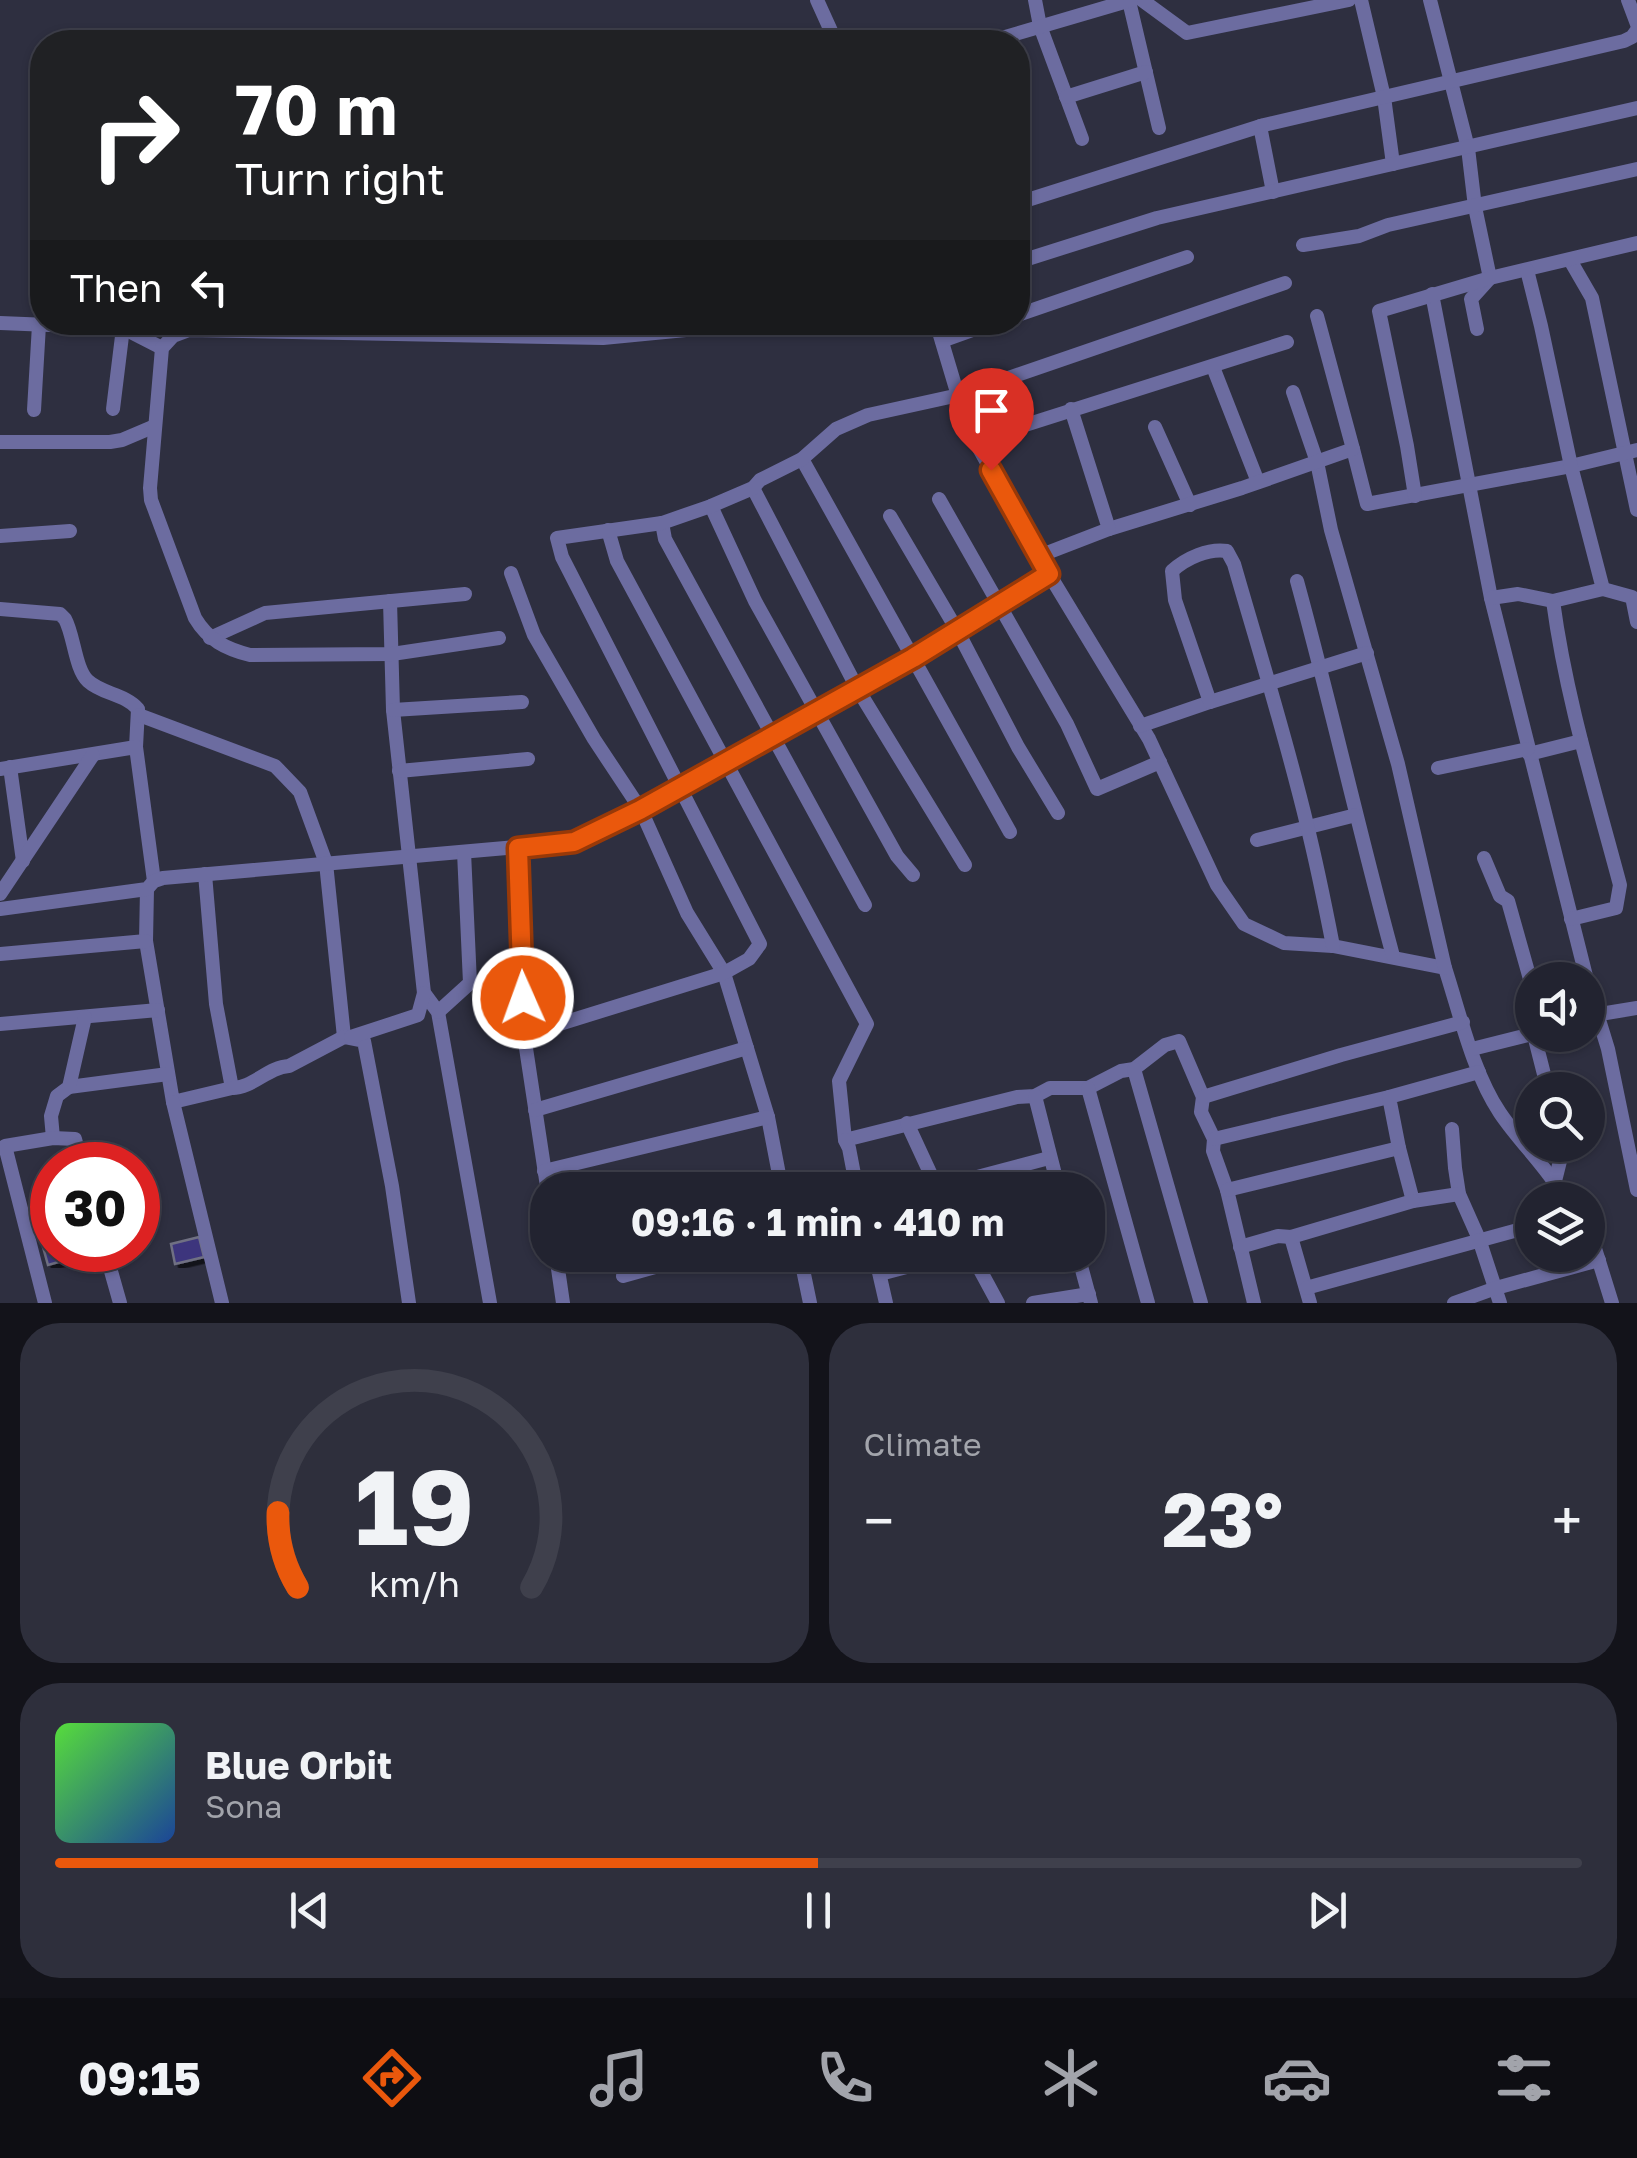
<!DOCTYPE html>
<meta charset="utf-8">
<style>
body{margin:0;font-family:"Golos Text",sans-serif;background:#2e2f3c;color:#f1f3f6;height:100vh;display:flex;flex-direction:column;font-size:38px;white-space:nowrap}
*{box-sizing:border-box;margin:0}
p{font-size:32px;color:#a2a4ab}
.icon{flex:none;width:55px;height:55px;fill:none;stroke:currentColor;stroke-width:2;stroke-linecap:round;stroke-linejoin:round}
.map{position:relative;height:1303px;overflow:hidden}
.sheet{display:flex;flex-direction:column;gap:20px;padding:20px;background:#13131a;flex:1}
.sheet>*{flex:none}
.banner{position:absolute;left:30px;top:30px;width:1000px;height:305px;border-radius:40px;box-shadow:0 2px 8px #0004,0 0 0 2px #3f404c;background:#202124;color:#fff;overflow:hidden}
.buttons{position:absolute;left:1515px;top:962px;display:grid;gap:20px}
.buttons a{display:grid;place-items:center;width:90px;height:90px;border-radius:50%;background:#222330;box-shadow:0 2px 8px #0004,0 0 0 2px #3f404c;font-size:50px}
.speed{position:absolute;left:30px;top:1142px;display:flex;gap:20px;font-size:50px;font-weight:700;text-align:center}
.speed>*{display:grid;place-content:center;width:130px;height:130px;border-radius:50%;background:#222330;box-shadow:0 2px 8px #0004,0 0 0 2px #3f404c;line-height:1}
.speed .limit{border:15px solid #d22;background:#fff;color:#111}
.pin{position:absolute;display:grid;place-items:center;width:85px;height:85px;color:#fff;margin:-102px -42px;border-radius:50% 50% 50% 0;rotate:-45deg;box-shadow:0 0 10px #0007}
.pin .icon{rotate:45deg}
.me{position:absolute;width:110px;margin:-55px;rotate:358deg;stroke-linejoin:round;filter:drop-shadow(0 0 8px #0008)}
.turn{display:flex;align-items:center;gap:35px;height:210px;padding:0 40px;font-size:45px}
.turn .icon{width:130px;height:130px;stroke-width:2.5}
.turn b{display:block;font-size:70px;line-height:85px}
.then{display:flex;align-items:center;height:95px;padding:0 40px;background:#0003;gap:20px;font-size:38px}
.big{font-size:75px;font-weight:700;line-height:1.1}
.sheet .widget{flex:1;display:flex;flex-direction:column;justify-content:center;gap:15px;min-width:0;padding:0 35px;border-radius:40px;background:#2e2f3c}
.sheet .dial{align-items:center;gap:0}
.dial svg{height:260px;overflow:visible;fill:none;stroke:#3f404c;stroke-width:7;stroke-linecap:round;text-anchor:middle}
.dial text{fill:#f1f3f6;stroke:none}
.song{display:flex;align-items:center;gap:30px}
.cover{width:120px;height:120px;border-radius:15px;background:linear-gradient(135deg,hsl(110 70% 55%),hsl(220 70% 35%))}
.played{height:10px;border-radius:5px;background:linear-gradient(90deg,#ea580c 50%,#3f404c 50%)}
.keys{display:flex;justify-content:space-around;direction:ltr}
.heat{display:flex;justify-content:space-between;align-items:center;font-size:55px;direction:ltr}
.sheet .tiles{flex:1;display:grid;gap:20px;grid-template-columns:1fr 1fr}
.widget:last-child{grid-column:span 2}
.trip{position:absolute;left:530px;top:1172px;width:575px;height:100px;border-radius:40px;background:#222330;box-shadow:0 2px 8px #0004,0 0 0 2px #3f404c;font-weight:700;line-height:100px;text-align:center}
.tab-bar{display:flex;height:160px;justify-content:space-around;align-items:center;background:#0e0e13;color:#a2a4ab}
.tab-bar .icon{width:70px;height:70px}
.tab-bar .active{color:#ea580c}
.tab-bar b{font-size:45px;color:#f1f3f6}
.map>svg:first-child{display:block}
.building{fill:#3c367d;stroke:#6f7083;stroke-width:2.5;filter:url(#shadow)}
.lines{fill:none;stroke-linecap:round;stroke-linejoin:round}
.street{stroke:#6c6ca0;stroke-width:14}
.route-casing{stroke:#983908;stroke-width:25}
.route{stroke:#ea580c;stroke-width:18}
</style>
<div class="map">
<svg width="1637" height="1303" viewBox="0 0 1637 1303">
<defs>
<filter id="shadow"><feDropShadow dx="4.5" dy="4.5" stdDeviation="0" flood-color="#0009"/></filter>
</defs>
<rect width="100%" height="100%" fill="#2e2f40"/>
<g class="building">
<polygon points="199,1237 204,1257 175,1264 171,1244"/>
<polygon points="52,1244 52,1250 70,1250 73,1258 48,1265 43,1247"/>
</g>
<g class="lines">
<g class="street">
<polyline points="817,0 836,42"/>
<polyline points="1035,0 1040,26 1082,139"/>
<polyline points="1142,0 1187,33 1349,0"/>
<polyline points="1361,0 1384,97 1393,164"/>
<polyline points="1430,0 1468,148 1475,207 1490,278 1471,299 1477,329"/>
<polyline points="1628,0 1637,24"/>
<polyline points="1129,1 1159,128"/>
<polyline points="988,42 1131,0"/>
<polyline points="1066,97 1146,72"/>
<polyline points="1260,126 1273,192"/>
<polyline points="1018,203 1264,125 1624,41 1632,37 1637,30"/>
<polyline points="1303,245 1359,236 1388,225 1637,169"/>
<polyline points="1570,260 1592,298 1637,510"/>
<polyline points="1018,262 1157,218 1637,108"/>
<polyline points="1432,294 1491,598 1587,980"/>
<polyline points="1018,315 1187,257"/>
<path d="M 936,322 L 965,419 L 975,441 L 1049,574 L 1149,739 L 1217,885 L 1244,924 L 1284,943 L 1333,946 L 1445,968 C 1460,1014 1473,1073 1500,1113 C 1521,1144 1548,1168 1566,1200"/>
<polyline points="0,323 123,328 162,348"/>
<polyline points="942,341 995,322"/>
<polyline points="1213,367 1258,482"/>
<polyline points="1293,392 1317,462 1331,530 1398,764 1445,968"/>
<polyline points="113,409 123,328"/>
<polyline points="34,410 39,325"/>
<polyline points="1155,427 1190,505"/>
<polyline points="975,441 1287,342"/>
<polyline points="0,442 110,442 122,440 155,426"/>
<polyline points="1353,449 1367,504 1571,466 1637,450"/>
<polyline points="802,459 1010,832"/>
<polyline points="753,488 857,688 965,865"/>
<polyline points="1415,496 1407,446 1379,311 1490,278 1637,243"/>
<polyline points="939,499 1067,724 1097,789 1160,762"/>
<polyline points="711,506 755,601 897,856 913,875"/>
<polyline points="890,516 957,630 1018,747 1058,813"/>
<polyline points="662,523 665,539 865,905"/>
<polyline points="1109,529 1242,488 1353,449 1317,316"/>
<polyline points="608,530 617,561 867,1024 839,1081 845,1140 1017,1097 1035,1096 1050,1088 1088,1088 1121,1071 1134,1069 1165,1045 1179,1041 1203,1097 1201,1112 1214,1139 1213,1151 1227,1190 1254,1303"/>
<polyline points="0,536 70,531"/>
<polyline points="1039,556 1109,529 1071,409"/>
<polyline points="511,573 534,635 594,739 641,810 687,913 724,973 768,1117 782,1190"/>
<path d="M 1297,581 C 1331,705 1359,831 1393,956"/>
<polyline points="1603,589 1632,597 1637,622"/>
<polyline points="1491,598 1518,594 1553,601 1603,589 1571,466 1541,326 1527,270"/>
<polyline points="390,601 393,710 424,993 438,1012 490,1303"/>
<path d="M 1553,601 C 1566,698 1595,791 1620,885 L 1616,908 L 1571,919"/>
<path d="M 0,609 L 60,614 L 65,619 C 74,635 75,669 88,681 C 102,694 125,694 138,709 L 136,747"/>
<polyline points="210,638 265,613 465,594"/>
<path d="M 499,638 L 392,654 L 250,655 C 226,649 208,640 195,618 L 151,500 L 150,488 L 162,348 L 173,336 L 189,330 L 603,338 L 768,322"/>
<polyline points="393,710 522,702"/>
<polyline points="139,715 275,766 300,792 326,863 344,1037"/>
<polyline points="1140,726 1210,702"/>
<polyline points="1529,754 1581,741"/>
<polyline points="10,767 23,861"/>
<polyline points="1438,768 1528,749"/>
<polyline points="0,769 136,747 154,881"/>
<polyline points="399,771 528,759"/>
<polyline points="1257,840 1356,815"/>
<polyline points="518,848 524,1035 724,973 749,959 760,944 562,557 557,538 662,523 711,506 753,488 760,480 802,459 836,429 868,415 959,395 1285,283"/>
<polyline points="1484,858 1500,896 1508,901 1532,986"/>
<polyline points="205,874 216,1004 232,1088"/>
<path d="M 147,889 L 146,941 L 173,1102 L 232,1088 C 253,1088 268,1067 289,1066 L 344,1037 L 364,1041 L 392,1186 L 409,1303"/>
<polyline points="0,894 93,755"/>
<polyline points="0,909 147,889 154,881 163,878 574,842 641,810 913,658 1049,574"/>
<path d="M 1333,946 C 1325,905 1317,865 1307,825 C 1286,737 1259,651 1234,564 L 1227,551 C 1209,548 1186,558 1172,571 L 1175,600 L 1210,702 L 1367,653"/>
<polyline points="0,954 146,941"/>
<polyline points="1588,984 1608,1049 1637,1190"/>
<polyline points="438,1012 470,983 464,852"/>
<polyline points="1588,1016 1637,1008"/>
<polyline points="0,1024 158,1010"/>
<polyline points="524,1035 548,1193"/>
<polyline points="1534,1035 1548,1090"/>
<polyline points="351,1037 418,1015 424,993"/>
<polyline points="1472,1049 1532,1034"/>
<polyline points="1134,1069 1201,1303"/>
<polyline points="69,1087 168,1074"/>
<polyline points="1088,1088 1148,1303"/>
<polyline points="1035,1096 1059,1190"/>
<polyline points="1203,1097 1341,1055 1463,1022"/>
<polyline points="173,1102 222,1303"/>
<polyline points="535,1110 747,1048"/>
<polyline points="907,1123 938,1190"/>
<polyline points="1452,1129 1455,1168 1459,1194 1479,1239 1500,1303"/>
<polyline points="53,1138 51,1116 57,1096 69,1087 85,1017"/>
<polyline points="1214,1139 1389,1097"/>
<polyline points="845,1140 849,1148 857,1190"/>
<polyline points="544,1171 768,1117"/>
<polyline points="1555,1181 1563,1149 1562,1145"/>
<polyline points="764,1190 781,1186"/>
<polyline points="928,1190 1049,1158"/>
<polyline points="1227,1190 1399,1148"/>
<polyline points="1459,1194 1413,1201 1399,1148 1389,1097 1479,1072"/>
<polyline points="1588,1233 1593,1242 1612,1303"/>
<polyline points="1291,1237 1310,1303"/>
<polyline points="1240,1247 1278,1236 1291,1237 1413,1201"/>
<polyline points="105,1250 120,1303"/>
<polyline points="556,1255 563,1303"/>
<polyline points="800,1255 810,1303"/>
<polyline points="875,1255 886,1303"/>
<polyline points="972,1255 998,1303"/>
<polyline points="1078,1255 1091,1303"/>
<polyline points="880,1274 952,1255"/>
<polyline points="623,1276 698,1255"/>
<polyline points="1306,1288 1532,1226"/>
<polyline points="45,1303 5,1146 53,1138 75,1139 82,1165"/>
<polyline points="1033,1303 1089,1294"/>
<polyline points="1454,1303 1496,1288 1599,1260"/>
</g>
</g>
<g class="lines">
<defs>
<polyline id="route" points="523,998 518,848 574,842 640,810 913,658 1049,574 991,470"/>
</defs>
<use href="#route" class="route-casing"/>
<use href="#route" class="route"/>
</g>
</svg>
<div class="buttons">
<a><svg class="icon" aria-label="sound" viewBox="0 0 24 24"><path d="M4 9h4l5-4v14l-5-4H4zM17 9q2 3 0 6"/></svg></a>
<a><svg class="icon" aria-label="search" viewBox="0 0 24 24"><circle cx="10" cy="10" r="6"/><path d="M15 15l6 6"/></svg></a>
<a><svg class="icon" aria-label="layers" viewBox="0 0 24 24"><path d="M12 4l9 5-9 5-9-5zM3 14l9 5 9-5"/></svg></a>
</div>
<div class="speed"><div class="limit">30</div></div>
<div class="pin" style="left:991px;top:470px;background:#d93025"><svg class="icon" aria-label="arrive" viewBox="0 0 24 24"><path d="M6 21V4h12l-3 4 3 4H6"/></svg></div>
<svg class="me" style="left:523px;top:998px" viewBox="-20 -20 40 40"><circle r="17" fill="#ea580c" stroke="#fff" stroke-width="3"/><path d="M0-11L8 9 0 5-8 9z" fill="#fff"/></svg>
<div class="trip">09:16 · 1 min · 410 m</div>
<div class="banner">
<div class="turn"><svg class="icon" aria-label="right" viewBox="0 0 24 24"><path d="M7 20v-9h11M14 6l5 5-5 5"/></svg><div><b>70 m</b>Turn right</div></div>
<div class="then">Then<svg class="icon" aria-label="left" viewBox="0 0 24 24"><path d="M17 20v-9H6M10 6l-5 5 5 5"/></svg></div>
</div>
</div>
<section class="sheet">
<div class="tiles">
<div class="widget dial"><svg viewBox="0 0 100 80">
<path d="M14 69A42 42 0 1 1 86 69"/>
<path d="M14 69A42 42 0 0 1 8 46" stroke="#ea580c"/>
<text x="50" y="56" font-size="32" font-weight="700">19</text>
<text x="50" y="72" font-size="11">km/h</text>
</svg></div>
<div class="widget"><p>Climate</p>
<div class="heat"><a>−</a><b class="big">23°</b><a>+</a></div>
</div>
<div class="widget">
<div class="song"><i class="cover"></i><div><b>Blue Orbit</b><p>Sona</p></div></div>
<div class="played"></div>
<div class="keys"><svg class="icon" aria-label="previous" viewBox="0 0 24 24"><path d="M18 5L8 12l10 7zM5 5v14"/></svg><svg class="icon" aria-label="pause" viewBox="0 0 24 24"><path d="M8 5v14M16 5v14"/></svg><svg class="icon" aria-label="next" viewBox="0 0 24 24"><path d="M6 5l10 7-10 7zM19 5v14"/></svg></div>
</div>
</div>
</section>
<nav class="tab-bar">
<b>09:15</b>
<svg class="icon active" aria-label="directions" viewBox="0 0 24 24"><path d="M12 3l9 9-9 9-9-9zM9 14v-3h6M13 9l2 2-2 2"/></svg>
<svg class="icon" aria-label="music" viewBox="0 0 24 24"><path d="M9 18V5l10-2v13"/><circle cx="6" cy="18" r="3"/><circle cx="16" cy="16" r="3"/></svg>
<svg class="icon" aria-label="phone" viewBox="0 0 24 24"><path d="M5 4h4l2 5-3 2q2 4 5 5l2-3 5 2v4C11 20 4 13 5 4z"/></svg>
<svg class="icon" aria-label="climate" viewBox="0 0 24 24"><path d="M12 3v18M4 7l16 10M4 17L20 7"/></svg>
<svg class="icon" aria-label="car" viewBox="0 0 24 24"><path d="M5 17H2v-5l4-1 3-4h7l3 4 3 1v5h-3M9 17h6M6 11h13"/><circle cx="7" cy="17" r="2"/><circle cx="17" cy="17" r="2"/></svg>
<svg class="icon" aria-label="filters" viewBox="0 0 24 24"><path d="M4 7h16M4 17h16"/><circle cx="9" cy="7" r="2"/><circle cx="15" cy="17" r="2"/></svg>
</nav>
